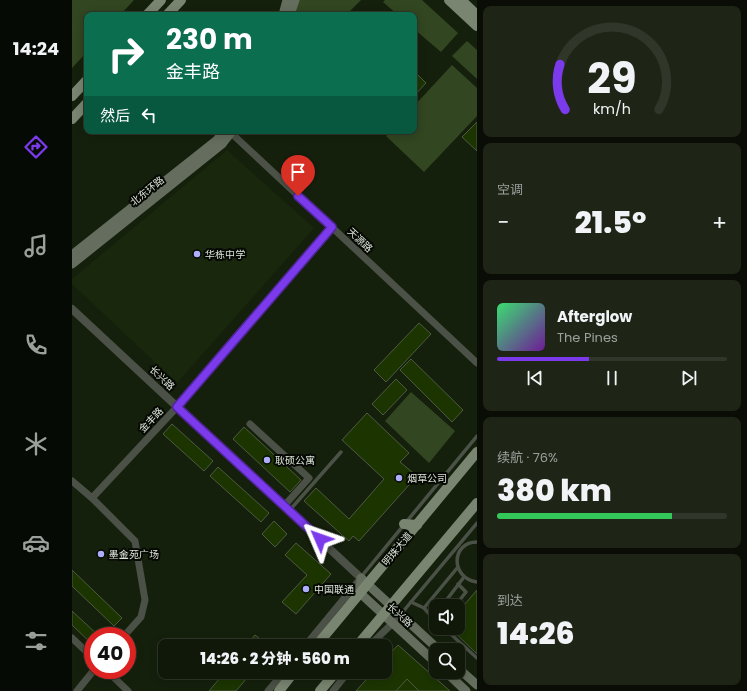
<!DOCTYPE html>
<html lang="zh">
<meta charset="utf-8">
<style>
body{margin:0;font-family:Poppins,"Noto Sans SC",sans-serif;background:#1e2517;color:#f1f3f6;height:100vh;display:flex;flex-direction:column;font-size:15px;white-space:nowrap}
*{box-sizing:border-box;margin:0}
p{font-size:13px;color:#9ca09c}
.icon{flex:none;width:22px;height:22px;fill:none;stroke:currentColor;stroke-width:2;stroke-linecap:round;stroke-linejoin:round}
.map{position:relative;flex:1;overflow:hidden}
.side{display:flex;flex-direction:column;gap:6px;padding:6px;background:#090d05;width:270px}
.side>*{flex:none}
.hud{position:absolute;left:12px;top:12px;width:333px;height:122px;border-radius:8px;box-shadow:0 2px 10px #0003,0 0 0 1px #30372a;background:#0b6e4f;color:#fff;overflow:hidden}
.tools{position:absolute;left:357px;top:599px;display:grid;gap:8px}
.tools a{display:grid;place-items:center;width:36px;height:36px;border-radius:8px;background:#101809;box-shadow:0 2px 10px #0003,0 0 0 1px #30372a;font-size:20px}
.speed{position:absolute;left:12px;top:627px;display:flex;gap:8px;font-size:20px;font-weight:700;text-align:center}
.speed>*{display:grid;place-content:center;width:52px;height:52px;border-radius:50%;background:#101809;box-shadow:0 2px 10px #0003,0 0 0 1px #30372a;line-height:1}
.speed .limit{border:6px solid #d22;background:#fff;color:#111}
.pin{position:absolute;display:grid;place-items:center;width:34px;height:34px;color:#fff;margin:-41px -17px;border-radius:50% 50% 50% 0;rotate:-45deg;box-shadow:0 0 4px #0007}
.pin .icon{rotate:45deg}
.me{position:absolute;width:44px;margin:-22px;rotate:313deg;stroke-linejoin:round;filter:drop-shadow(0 0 3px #0008)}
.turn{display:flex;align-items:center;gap:14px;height:84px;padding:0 16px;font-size:18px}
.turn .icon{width:52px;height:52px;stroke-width:2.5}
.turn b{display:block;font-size:28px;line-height:34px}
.then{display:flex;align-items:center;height:38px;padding:0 16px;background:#0003;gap:8px;font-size:15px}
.big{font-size:30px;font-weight:800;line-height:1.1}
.side .card{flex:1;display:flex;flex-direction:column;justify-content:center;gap:6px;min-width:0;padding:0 14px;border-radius:8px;background:#1e2517}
.side .dial{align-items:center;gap:0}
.dial svg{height:104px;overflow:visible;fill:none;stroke:#30372a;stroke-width:7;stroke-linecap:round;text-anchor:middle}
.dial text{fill:#f1f3f6;stroke:none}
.song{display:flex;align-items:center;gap:12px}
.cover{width:48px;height:48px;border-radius:6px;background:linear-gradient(135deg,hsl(140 70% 55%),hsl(280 70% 35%))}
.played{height:4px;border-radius:2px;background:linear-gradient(90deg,#7c3aed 40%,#30372a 40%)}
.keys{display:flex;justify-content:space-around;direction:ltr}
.heat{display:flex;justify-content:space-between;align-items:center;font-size:22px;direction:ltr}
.charge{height:6px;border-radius:3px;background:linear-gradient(90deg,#34c759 76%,#30372a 0)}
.trip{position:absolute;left:86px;top:639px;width:234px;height:40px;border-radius:8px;background:#101809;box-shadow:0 2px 10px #0003,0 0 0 1px #30372a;font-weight:800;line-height:40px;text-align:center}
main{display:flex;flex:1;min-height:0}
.dock{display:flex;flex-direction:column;width:72px;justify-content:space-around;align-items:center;background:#060a04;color:#9ca09c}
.dock .icon{width:28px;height:28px}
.dock .active{color:#7c3aed}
.dock b{font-size:18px;color:#f1f3f6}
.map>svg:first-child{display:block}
.built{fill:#19270c}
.green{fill:#324621}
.building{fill:#1c3500;stroke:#4d5a43}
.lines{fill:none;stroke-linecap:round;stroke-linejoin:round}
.service{stroke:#4b5147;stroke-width:3.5}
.minor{stroke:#4b5147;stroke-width:7}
.tertiary{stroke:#4b5147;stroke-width:8}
.secondary{stroke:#656e5e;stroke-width:9}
.primary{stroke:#798570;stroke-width:10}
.route-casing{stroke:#51269a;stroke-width:10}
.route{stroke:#7c3aed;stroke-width:7}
.poi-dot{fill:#adaffb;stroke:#050803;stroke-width:1.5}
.labels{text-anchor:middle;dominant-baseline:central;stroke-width:4;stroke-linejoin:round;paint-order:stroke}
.street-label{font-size:10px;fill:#dce4d7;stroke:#050803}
.poi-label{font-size:10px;fill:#dce4d7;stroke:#050803;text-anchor:start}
</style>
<main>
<nav class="dock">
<b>14:24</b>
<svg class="icon active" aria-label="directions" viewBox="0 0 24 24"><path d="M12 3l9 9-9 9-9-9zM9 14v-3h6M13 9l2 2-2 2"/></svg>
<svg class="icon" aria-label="music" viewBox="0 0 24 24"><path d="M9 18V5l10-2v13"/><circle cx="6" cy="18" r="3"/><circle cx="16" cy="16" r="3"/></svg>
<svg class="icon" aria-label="phone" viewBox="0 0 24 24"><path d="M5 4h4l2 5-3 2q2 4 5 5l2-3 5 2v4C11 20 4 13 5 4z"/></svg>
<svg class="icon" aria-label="climate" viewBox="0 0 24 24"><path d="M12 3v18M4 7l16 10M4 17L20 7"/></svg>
<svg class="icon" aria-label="car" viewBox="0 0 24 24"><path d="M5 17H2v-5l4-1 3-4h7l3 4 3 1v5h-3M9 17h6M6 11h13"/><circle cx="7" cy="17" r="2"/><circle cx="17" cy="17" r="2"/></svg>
<svg class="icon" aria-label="filters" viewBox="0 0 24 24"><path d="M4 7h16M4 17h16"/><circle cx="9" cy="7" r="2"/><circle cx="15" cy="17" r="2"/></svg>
</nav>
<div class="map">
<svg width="405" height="691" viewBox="0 0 405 691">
<rect width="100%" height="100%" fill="#15200c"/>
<polygon class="built" points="155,150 242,228 105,383 0,284 0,279"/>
<g class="green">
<polygon points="0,0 62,0 48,15 15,15 15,52 0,68"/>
<polygon points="227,0 289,0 274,15 223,15"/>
<polygon points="313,0 350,0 386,33 369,52 342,29 342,15 326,15 311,2"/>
<polygon points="395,41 405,50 405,79 380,56"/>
<polygon points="380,65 405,88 405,116 352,172 314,136 319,131 342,131 342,106"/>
<polygon points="339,392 383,431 357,463 313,421"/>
</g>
<g class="building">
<polygon points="342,71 354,83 342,96"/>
<polygon points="405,122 405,151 390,137"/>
<polygon points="347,323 359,334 314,382 302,370"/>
<polygon points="339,359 391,410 380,422 328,370"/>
<polygon points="324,379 335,390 311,415 300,404"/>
<polygon points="295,413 337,453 328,462 345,476 287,541 281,536 277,541 232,501 244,488 277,519 312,479 270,440"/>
<polygon points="100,424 141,461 132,471 91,434"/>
<polygon points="172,427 229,480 218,492 161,439"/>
<polygon points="146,467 197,513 189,522 138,476"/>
<polygon points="202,521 215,534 203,547 190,534"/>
<polygon points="224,543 259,574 224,614 210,602 235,575 213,555"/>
<polygon points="0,570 50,618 42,626 0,586"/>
<polygon points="405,590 405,654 378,628 386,628 386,612"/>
<polygon points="0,611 27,636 21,636 21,645 0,625"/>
<polygon points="183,635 197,646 174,646"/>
<polygon points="326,645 378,691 284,691 301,672 313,672 313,659"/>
<polygon points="153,672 180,672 164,691 137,691"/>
<polygon points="335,679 347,691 324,691"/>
</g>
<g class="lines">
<g class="service">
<polyline points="217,511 269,452"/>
<path d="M 405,542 C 379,542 378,578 405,582"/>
<polyline points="289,577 405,436"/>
<polyline points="339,602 352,608 361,618 364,614"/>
<polyline points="370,606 392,577"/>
<polyline points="383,606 394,592 386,584"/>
<polyline points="352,608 386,567"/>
<polyline points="329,614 405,523"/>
<polyline points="372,628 405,658"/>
</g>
<g class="minor">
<polyline points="157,131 405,363"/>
<polyline points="178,424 237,478 212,506"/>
<polyline points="0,481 20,498 63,541 73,600 69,617 52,636"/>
<polyline points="20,498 105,407 260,227"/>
<polyline points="0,638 21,658"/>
<polyline points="233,646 289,578"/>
<polyline points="297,646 329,615"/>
<polyline points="34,670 56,691"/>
<polyline points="5,691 22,670"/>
<polyline points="196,691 212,672"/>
<polyline points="261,691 276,672"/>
</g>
<polyline class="tertiary" points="0,309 289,578"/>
<g class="secondary">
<polyline points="211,15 215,0"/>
<polyline points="218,15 223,0"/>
<polyline points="0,255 145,140 152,131"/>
<polyline points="0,264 150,144 160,131"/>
<polyline points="289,578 288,593 364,663"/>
<polyline points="290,579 367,650"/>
<polyline points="386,668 405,685"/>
<polyline points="374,672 394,691"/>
</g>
<g class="primary">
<polyline points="377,0 405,26"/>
<polyline points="389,0 405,15"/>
<polyline points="75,15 89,0"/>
<polyline points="95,15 109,0"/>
<polyline points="0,96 15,80"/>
<polyline points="0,119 15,103"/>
<polyline points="332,524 345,525"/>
<polyline points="244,646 405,452"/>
<polyline points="285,646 405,503"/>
<polyline points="207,691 222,672"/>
<polyline points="248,691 264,672"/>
</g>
</g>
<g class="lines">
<defs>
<polyline id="route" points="226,196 260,227 105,407 248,539"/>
</defs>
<use href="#route" class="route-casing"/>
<use href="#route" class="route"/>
</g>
<g class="poi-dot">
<circle cx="125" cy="254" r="4"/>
<circle cx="195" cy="460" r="4"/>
<circle cx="327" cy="478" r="4"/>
<circle cx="29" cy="554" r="4"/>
<circle cx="234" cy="589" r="4"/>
</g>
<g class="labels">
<g class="street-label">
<text transform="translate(75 191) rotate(-39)">北东环路</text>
<text transform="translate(288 240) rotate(43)">天源路</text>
<text transform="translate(90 378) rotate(43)">长兴路</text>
<text transform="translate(79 420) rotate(-47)">金丰路</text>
<text transform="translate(325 549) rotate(-50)">明珠大道</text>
<text transform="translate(328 615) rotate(42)">长兴路</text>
</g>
<g class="poi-label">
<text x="133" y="254">华栋中学</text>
<text x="203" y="460">耿硕公寓</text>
<text x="335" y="478">烟草公司</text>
<text x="37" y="554">墨金苑广场</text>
<text x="242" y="589">中国联通</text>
</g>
</g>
</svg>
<div class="tools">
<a><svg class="icon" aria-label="sound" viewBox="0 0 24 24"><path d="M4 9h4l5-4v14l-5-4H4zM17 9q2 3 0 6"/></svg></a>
<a><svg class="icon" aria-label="search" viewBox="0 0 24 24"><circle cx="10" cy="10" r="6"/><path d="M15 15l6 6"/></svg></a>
</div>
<div class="speed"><div class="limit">40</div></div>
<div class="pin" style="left:226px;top:196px;background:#d93025"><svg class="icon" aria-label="arrive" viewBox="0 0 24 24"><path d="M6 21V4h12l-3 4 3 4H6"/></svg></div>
<svg class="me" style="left:248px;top:539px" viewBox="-20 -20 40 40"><path d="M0-17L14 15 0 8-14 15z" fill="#7c3aed" stroke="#fff" stroke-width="4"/></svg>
<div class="trip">14:26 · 2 分钟 · 560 m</div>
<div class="hud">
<div class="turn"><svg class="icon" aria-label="right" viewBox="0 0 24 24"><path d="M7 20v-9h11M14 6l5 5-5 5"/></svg><div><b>230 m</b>金丰路</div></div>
<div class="then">然后<svg class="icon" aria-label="left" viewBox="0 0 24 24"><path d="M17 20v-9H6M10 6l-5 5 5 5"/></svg></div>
</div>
</div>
<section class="side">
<div class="card dial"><svg viewBox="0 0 100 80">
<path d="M14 69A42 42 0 1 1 86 69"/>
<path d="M14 69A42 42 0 0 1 10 34" stroke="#7c3aed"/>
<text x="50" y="56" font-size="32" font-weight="700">29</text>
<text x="50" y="72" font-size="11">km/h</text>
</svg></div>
<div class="card"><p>空调</p>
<div class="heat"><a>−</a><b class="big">21.5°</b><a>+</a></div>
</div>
<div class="card">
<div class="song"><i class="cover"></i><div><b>Afterglow</b><p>The Pines</p></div></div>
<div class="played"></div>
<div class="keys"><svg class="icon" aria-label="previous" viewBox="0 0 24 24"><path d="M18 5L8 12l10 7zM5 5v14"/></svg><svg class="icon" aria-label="pause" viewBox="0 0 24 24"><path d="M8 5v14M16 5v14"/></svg><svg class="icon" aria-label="next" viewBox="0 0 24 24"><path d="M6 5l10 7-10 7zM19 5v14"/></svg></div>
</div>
<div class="card"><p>续航 · 76%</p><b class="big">380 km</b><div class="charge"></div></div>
<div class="card"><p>到达</p><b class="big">14:26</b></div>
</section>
</main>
